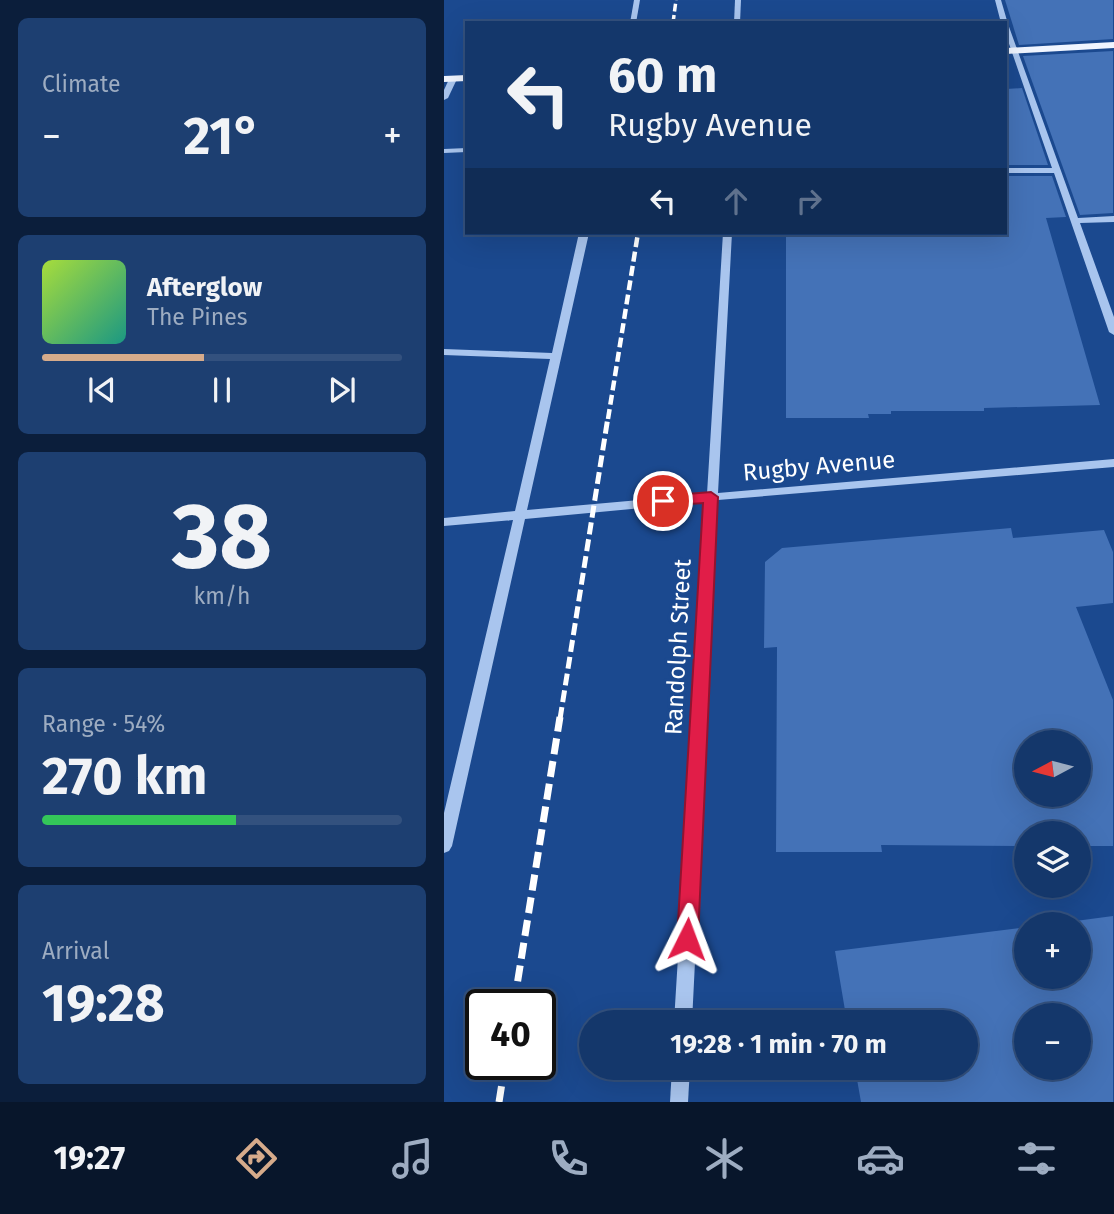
<!DOCTYPE html>
<meta charset="utf-8">
<style>
body{margin:0;font-family:"Fira Sans",sans-serif;background:#1d3f71;color:#f1f3f6;height:100vh;display:flex;flex-direction:column;font-size:26px;white-space:nowrap}
*{box-sizing:border-box;margin:0}
p{font-size:23px;color:#9dacc1}
.icon{flex:none;width:38px;height:38px;fill:none;stroke:currentColor;stroke-width:2;stroke-linecap:round;stroke-linejoin:round}
.map{position:relative;flex:1;overflow:hidden}
.details{display:flex;flex-direction:column;gap:18px;padding:18px;background:#0b1e3b;width:444px}
.details>*{flex:none}
.top-card{position:absolute;left:21px;top:21px;width:542px;height:214px;border-radius:0px;box-shadow:0 7px 28px #0002,0 0 0 2px #33517e;background:#14376b;color:#f1f3f6;overflow:hidden}
.needle{width:46px;rotate:263deg}
.tools{position:absolute;left:570px;top:730px;display:grid;gap:14px}
.tools a{display:grid;place-items:center;width:77px;height:77px;border-radius:50%;background:#14376b;box-shadow:0 7px 28px #0002,0 0 0 2px #33517e;font-size:35px}
.speed{position:absolute;left:21px;top:989px;display:flex;gap:14px;font-size:35px;font-weight:700;text-align:center}
.speed>*{display:grid;place-content:center;width:91px;height:91px;border-radius:50%;background:#14376b;box-shadow:0 7px 28px #0002,0 0 0 2px #33517e;line-height:1}
.speed .limit{border:4px solid #111;border-radius:10px;background:#fff;color:#111}
.pin{position:absolute;display:grid;place-items:center;width:60px;height:60px;color:#fff;margin:-30px;border:4px solid #fff;border-radius:50%;box-shadow:0 2px 7px #0007}
.me{position:absolute;width:77px;margin:-38px;rotate:3deg;stroke-linejoin:round;filter:drop-shadow(0 0 5px #0008)}
.turn{display:flex;align-items:center;gap:24px;height:147px;padding:0 28px;font-size:32px}
.turn .icon{width:91px;height:91px;stroke-width:2.5}
.turn b{display:block;font-size:49px;line-height:60px}
.lanes{display:flex;align-items:center;height:66px;padding:0 28px;background:#0003;justify-content:center;gap:35px;direction:ltr}
.lanes .off{opacity:.35}
.big{font-size:52px;font-weight:700;line-height:1.1}
.details .widget{flex:1;display:flex;flex-direction:column;justify-content:center;gap:10px;min-width:0;padding:0 24px;border-radius:10px;background:#1d3f71}
.details .dial{align-items:center;gap:0}
.dial b{font-size:91px;line-height:1}
.song{display:flex;align-items:center;gap:21px}
.cover{width:84px;height:84px;border-radius:10px;background:linear-gradient(135deg,hsl(80 70% 55%),hsl(170 70% 35%))}
.played{height:7px;border-radius:4px;background:linear-gradient(90deg,#d6ab8b 45%,#33517e 45%)}
.keys{display:flex;justify-content:space-around;direction:ltr}
.heat{display:flex;justify-content:space-between;align-items:center;font-size:38px;direction:ltr}
.charge{height:10px;border-radius:5px;background:linear-gradient(90deg,#34c759 54%,#33517e 0)}
.trip{position:absolute;left:135px;top:1010px;width:399px;height:70px;border-radius:35px;background:#14376b;box-shadow:0 7px 28px #0002,0 0 0 2px #33517e;font-weight:700;line-height:70px;text-align:center}
.dock{display:flex;height:112px;justify-content:space-around;align-items:center;background:#08162b;color:#9dacc1}
.dock .icon{width:49px;height:49px}
.dock .selected{color:#d6ab8b}
.dock b{font-size:32px;color:#f1f3f6}
main{display:flex;flex:1;min-height:0}
.map>svg:first-child{display:block}
.building{fill:#4472b7;fill-rule:evenodd}
.lines{fill:none;stroke-linecap:round;stroke-linejoin:round}
.minor{fill:#a9c5ee;fill-rule:evenodd}
.major{fill:#f0f5ff;fill-rule:evenodd}
.rail-far3{stroke:#fff;stroke-width:3.5;stroke-dasharray:8 3.5;stroke-linecap:butt}
.rail-far2{stroke:#fff;stroke-width:4.5;stroke-dasharray:10 4.5;stroke-linecap:butt}
.rail-far1{stroke:#fff;stroke-width:5;stroke-dasharray:12 5;stroke-linecap:butt}
.rail{stroke:#fff;stroke-width:7;stroke-dasharray:16 7;stroke-linecap:butt}
.route{fill:#e11d48;stroke:#92132f;stroke-width:2}
.labels{text-anchor:middle;dominant-baseline:central;stroke-width:6;stroke-linejoin:round;paint-order:stroke}
.street-label{font-size:24px;fill:#fff;stroke:#1b498f}
</style>
<main>
<section class="details">
<div class="widget"><p>Climate</p>
<div class="heat"><a>−</a><b class="big">21°</b><a>+</a></div>
</div>
<div class="widget">
<div class="song"><i class="cover"></i><div><b>Afterglow</b><p>The Pines</p></div></div>
<div class="played"></div>
<div class="keys"><svg class="icon" aria-label="previous" viewBox="0 0 24 24"><path d="M18 5L8 12l10 7zM5 5v14"/></svg><svg class="icon" aria-label="pause" viewBox="0 0 24 24"><path d="M8 5v14M16 5v14"/></svg><svg class="icon" aria-label="next" viewBox="0 0 24 24"><path d="M6 5l10 7-10 7zM19 5v14"/></svg></div>
</div>
<div class="widget dial"><b>38</b><p>km/h</p></div>
<div class="widget"><p>Range · 54%</p><b class="big">270 km</b><div class="charge"></div></div>
<div class="widget"><p>Arrival</p><b class="big">19:28</b></div>
</section>
<div class="map">
<svg width="670" height="1102" viewBox="0 0 670 1102">
<rect width="100%" height="100%" fill="#1b498f"/>
<g class="building">
<polygon points="561,0 669,0 669,39 575,45"/>
<polygon points="669,51 669,213 636,215 579,56"/>
<polygon points="578,88 604,165 562,165 562,89"/>
<polygon points="562,176 608,176 622,217 602,218 656,405 540,408 540,411 447,411 447,414 424,414 425,418 342,418 342,233 562,233"/>
<path d="M 567,528 L 569,538 L 660,530 L 669,552 L 669,603 L 632,607 L 669,700 L 669,846 L 635,846 L 635,833 L 583,833 L 583,846 L 437,845 L 438,852 L 332,852 L 333,647 L 320,648 L 321,562 L 338,548 ZM 583,742 L 635,742 L 635,794 L 583,794 Z"/>
<path d="M 669,916 L 669,1102 L 417,1102 L 411,1068 L 522,1068 L 522,1022 L 403,1022 L 391,951 L 583,927 L 583,976 L 635,976 L 635,924 L 609,924 ZM 583,1015 L 635,1015 L 635,1068 L 583,1068 Z"/>
</g>
<g class="lines">
<g class="minor">
<polygon points="190,0 196,0 192,23 186,23"/>
<polygon points="291,0 297,0 296,23 290,23"/>
<polygon points="551,0 557,0 564,24 634,218 670,216 670,222 636,223 670,317 670,335 665,332 610,173 562,173 562,168 608,168 562,35 562,23 557,23"/>
<polygon points="6,77 13,79 4,98 0,100 0,90"/>
<polygon points="23,148 23,152 0,153 0,149"/>
<polygon points="135,233 145,233 83,510 263,494 279,233 288,233 274,493 670,459 670,467 274,500 248,1022 230,1022 262,502 81,519 8,846 5,851 0,853 0,813 69,520 0,526 0,518 71,511 106,359 0,355 0,349 108,353"/>
<polygon points="228,1068 246,1068 244,1102 226,1102"/>
</g>
<g class="major">
<polygon points="670,42 670,48 562,54 562,48"/>
<polygon points="23,75 23,81 0,82 0,76"/>
</g>
<polyline class="rail-far3" points="229,23 232,0"/>
<polyline class="rail-far2" points="164,419 194,233"/>
<polyline class="rail-far1" points="116,719 164,417"/>
<g class="rail">
<polyline points="70,1004 116,717"/>
<polyline points="55,1102 61,1064"/>
</g>
</g>
<polygon class="route" points="267,492 274,497 254,939 251,946 243,949 236,946 233,939 259,503 219,506 212,501 219,496"/>
<g class="labels">
<g class="street-label">
<text transform="translate(375 466) rotate(-5)">Rugby Avenue</text>
<text transform="translate(234 647) rotate(-87)">Randolph Street</text>
</g>
</g>
</svg>
<div class="tools">
<a><svg class="needle" viewBox="-14 -14 28 28"><path d="M0-13l5 13h-10z" fill="#e53935"/><path d="M0 13l5-13h-10z" fill="#9dacc1"/></svg></a>
<a><svg class="icon" aria-label="layers" viewBox="0 0 24 24"><path d="M12 4l9 5-9 5-9-5zM3 14l9 5 9-5"/></svg></a>
<a>+</a>
<a>−</a>
</div>
<div class="speed"><div class="limit">40</div></div>
<div class="pin" style="left:219px;top:501px;background:#d93025"><svg class="icon" aria-label="arrive" viewBox="0 0 24 24"><path d="M6 21V4h12l-3 4 3 4H6"/></svg></div>
<svg class="me" style="left:243px;top:939px" viewBox="-20 -20 40 40"><path d="M0-17L14 15 0 8-14 15z" fill="#e11d48" stroke="#fff" stroke-width="4"/></svg>
<div class="trip">19:28 · 1 min · 70 m</div>
<div class="top-card">
<div class="turn"><svg class="icon" aria-label="left" viewBox="0 0 24 24"><path d="M17 20v-9H6M10 6l-5 5 5 5"/></svg><div><b>60 m</b>Rugby Avenue</div></div>
<div class="lanes"><svg class="icon" aria-label="left" viewBox="0 0 24 24"><path d="M17 20v-9H6M10 6l-5 5 5 5"/></svg><svg class="icon off" aria-label="ahead" viewBox="0 0 24 24"><path d="M12 20V5M6 11l6-6 6 6"/></svg><svg class="icon off" aria-label="right" viewBox="0 0 24 24"><path d="M7 20v-9h11M14 6l5 5-5 5"/></svg></div>
</div>
</div>
</main>
<nav class="dock">
<b>19:27</b>
<svg class="icon selected" aria-label="directions" viewBox="0 0 24 24"><path d="M12 3l9 9-9 9-9-9zM9 14v-3h6M13 9l2 2-2 2"/></svg>
<svg class="icon" aria-label="music" viewBox="0 0 24 24"><path d="M9 18V5l10-2v13"/><circle cx="6" cy="18" r="3"/><circle cx="16" cy="16" r="3"/></svg>
<svg class="icon" aria-label="phone" viewBox="0 0 24 24"><path d="M5 4h4l2 5-3 2q2 4 5 5l2-3 5 2v4C11 20 4 13 5 4z"/></svg>
<svg class="icon" aria-label="climate" viewBox="0 0 24 24"><path d="M12 3v18M4 7l16 10M4 17L20 7"/></svg>
<svg class="icon" aria-label="car" viewBox="0 0 24 24"><path d="M5 17H2v-5l4-1 3-4h7l3 4 3 1v5h-3M9 17h6M6 11h13"/><circle cx="7" cy="17" r="2"/><circle cx="17" cy="17" r="2"/></svg>
<svg class="icon" aria-label="filters" viewBox="0 0 24 24"><path d="M4 7h16M4 17h16"/><circle cx="9" cy="7" r="2"/><circle cx="15" cy="17" r="2"/></svg>
</nav>
